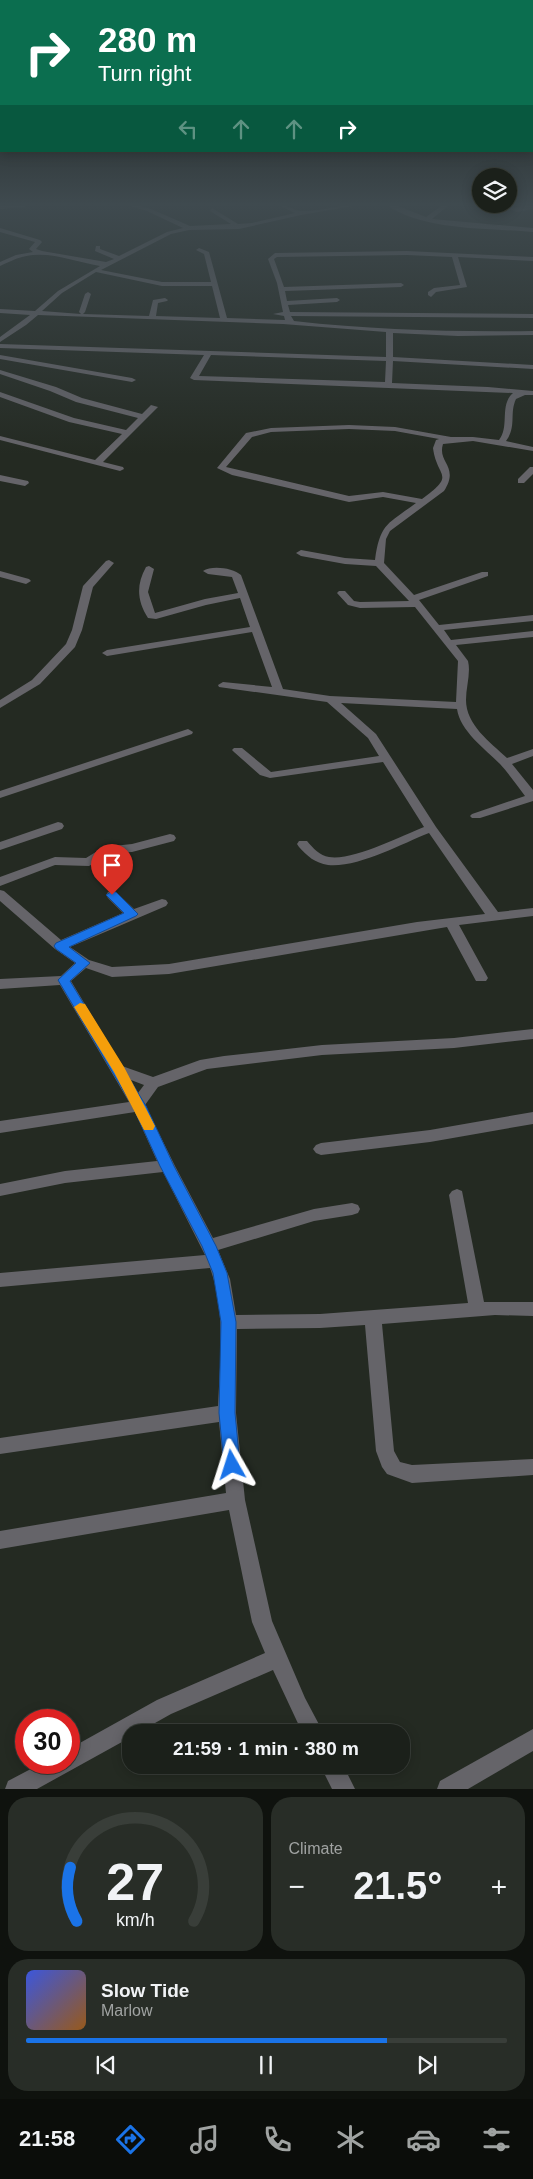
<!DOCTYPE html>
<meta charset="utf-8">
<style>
body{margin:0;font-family:Helvetica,sans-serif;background:#282d27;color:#f1f3f6;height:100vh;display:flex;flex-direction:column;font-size:19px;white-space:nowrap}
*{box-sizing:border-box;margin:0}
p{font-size:16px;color:#a0a3a2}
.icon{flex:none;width:28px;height:28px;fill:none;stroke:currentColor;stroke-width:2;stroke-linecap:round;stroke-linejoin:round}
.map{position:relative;height:1789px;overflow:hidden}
.details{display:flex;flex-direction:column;gap:8px;padding:8px;background:#0f120e;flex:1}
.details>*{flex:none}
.top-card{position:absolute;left:0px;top:0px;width:534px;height:152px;box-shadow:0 2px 12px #0003,0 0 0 1px #393e39;background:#0b6e4f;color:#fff;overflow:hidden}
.tools{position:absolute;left:472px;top:168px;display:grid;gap:10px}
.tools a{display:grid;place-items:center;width:45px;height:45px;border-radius:50%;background:#1b201a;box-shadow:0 2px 12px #0003,0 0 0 1px #393e39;font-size:25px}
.speed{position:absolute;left:15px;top:1709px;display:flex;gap:10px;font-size:25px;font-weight:700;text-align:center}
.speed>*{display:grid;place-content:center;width:65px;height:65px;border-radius:50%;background:#1b201a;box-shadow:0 2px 12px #0003,0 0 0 1px #393e39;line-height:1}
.speed .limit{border:8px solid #d22;background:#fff;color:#111}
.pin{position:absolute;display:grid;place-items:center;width:42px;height:42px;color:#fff;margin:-51px -21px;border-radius:50% 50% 50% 0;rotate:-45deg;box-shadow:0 0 5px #0007}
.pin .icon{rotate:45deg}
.me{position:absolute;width:55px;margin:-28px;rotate:354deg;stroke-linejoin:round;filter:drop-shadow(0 0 4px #0008)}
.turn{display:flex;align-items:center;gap:18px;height:105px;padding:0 15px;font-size:22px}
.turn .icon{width:65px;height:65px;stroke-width:2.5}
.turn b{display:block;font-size:35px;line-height:42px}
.lanes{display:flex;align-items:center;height:48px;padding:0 15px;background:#0003;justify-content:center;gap:25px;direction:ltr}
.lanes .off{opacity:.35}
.big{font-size:38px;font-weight:700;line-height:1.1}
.details .widget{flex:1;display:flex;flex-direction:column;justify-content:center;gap:8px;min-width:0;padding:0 18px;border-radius:20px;background:#282d27}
.details .dial{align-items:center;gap:0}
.dial svg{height:130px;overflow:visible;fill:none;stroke:#393e39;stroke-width:7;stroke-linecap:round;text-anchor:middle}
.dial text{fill:#f1f3f6;stroke:none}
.song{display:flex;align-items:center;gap:15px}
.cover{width:60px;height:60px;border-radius:8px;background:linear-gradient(135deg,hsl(230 70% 55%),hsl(30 70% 35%))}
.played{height:5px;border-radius:2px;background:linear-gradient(90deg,#1a73e8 75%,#393e39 75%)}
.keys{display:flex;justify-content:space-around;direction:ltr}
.heat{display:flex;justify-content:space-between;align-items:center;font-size:28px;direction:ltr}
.details .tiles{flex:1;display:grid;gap:8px;grid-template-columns:1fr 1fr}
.widget:last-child{grid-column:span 2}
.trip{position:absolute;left:122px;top:1724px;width:288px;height:50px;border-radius:20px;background:#1b201a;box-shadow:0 2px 12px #0003,0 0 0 1px #393e39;font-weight:700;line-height:50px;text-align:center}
.menu{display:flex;height:80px;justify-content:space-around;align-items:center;background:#0b0d0a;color:#a0a3a2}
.menu .icon{width:35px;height:35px}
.menu .on{color:#1a73e8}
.menu b{font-size:22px;color:#f1f3f6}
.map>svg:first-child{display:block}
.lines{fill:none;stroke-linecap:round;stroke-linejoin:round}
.minor{fill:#656469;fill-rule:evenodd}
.route{fill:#1a73e8;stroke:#114b97}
.slow{fill:#f59e0b}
</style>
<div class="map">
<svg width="533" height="1789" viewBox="0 0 533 1789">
<rect width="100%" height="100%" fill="#242a22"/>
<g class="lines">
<g class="minor">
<path d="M 124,204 L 133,204 L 151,209 L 190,226 L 231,224 L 210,211 L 212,208 L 238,224 L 252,223 L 295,213 L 276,204 C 286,204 294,211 303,211 C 323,211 343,204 364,204 L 301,215 L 239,229 L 189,230 L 171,234 L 101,270 L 162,282 L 211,282 L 204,254 L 196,250 L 199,248 L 209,252 L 227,318 L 285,320 L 284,316 L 273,314 L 283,312 L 277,283 L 268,259 L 275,253 L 407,251 L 533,257 L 533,261 L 458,257 L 467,287 L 436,292 L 431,297 L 428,295 L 428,292 L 434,288 L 460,285 L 452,257 L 407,255 L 277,257 L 274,259 L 284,287 L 401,283 L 404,285 L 401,287 L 285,291 L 287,301 L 337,298 L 340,300 L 337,302 L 288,305 L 290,312 L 533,314 L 533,318 L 291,316 L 294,321 C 374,330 452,332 533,331 L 533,335 L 458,336 L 393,333 L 393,357 L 533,365 L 533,369 L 393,361 L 392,383 L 488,387 L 533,391 L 533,395 L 525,395 L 516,399 C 509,414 517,426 506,441 L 533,447 L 533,451 L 473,441 L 443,444 C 437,463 460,466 444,491 L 390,531 L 386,539 L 384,563 L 414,595 L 482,572 L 488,572 L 488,576 L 419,600 L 439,625 L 533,615 L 533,621 L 444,630 L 451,640 L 533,631 L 533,637 L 456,645 L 468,661 C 471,673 466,687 466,700 C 466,725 490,742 507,758 L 533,749 L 533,756 L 512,764 L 533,790 L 533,801 L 480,818 L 472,818 L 470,816 L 472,814 L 525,796 C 517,785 509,774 500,764 C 485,749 460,731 457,709 L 341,703 L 376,734 L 436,827 L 498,912 L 533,908 L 533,916 L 459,925 L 488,978 L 486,981 L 476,981 L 447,927 L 169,974 L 112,977 L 86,968 L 71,981 L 122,1066 L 153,1077 L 200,1060 L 224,1056 L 322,1045 L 454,1038 L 533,1029 L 533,1039 L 454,1048 L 322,1055 L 207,1069 L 158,1087 L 145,1105 L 175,1166 L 213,1238 L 314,1209 L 352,1203 L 358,1205 L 360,1209 L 358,1213 L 352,1215 L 314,1221 L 218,1250 L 230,1279 L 236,1315 L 320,1314 L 468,1303 L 449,1195 L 452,1191 L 457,1189 L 462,1191 L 484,1302 L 533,1302 L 533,1316 L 495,1315 L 382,1324 L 394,1451 L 400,1462 L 412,1465 L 533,1459 L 533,1475 L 412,1483 L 387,1474 L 382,1467 L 376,1451 L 365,1325 L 320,1328 L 237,1329 L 236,1413 L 245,1500 L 272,1621 L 305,1698 L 323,1732 L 302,1732 L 273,1670 L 171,1714 L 139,1732 L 131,1732 L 131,1737 L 37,1789 L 5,1789 L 8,1781 L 44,1762 L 69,1762 L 69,1749 L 157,1700 L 265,1653 L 252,1622 L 229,1510 L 0,1549 L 0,1531 L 226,1493 L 219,1422 L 0,1454 L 0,1438 L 218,1406 C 220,1361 226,1311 210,1268 L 0,1287 L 0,1273 L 205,1255 L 163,1172 L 65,1183 L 0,1196 L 0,1184 L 65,1171 L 157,1161 L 135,1112 L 0,1133 L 0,1121 L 129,1102 L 60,985 L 0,989 L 0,979 L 61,976 L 75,963 L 55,949 L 0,901 L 0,890 L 4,891 L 61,940 L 123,913 L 108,898 L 106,895 L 108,892 L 116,892 L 134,909 L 162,899 L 166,900 L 168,903 L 166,906 L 70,947 L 89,960 L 112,967 L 169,964 L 417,922 L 485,914 L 429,833 C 401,844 358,868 328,865 C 315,863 307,856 299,847 L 297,844 L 299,841 L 307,841 C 313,848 320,856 329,857 C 353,861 401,836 424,827 L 383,762 L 270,778 L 260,775 L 234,752 L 232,750 L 234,748 L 242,748 L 271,772 L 379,756 L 368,738 L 327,702 L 219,687 L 218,685 L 223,682 L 272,687 L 252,632 L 107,656 L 102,653 L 107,650 L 250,627 L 240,598 L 206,605 L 156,619 L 148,618 C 137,601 136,585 146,567 L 149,566 L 154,569 L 148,592 L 155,613 L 205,599 L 238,593 L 232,577 L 208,574 L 203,571 C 212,565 233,568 241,575 L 283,689 L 330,696 L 456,702 L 458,661 L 415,607 L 360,608 L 348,605 L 337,593 L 339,591 L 345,591 L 354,601 L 360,602 L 409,601 L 376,566 L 345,564 L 301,556 L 296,553 L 301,550 L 345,558 L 375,560 C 380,523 388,524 416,503 L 383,497 L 349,502 L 232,475 L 217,468 L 246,433 L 271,428 L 349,425 L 395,427 L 451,437 L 473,437 L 499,440 C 510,426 499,405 513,393 L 194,380 L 190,378 L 204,355 L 0,348 L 0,344 L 386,357 L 386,332 L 283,324 L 38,315 L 26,325 L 0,342 L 0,337 L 30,315 L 0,313 L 0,309 L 35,311 L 58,291 L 100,266 C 74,262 49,250 22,257 C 14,259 7,263 0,266 L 0,262 L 16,255 L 33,252 L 29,249 L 35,242 L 0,232 L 0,228 L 40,240 L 42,242 L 36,249 L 42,251 L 106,262 L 114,259 L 95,251 L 96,246 L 100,246 L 100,249 L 119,256 L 167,232 L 183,228 L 147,211 ZM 96,272 L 162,286 L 212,286 L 220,318 L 156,316 L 158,303 L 167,301 L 168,300 L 165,298 L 153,300 L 149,316 L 83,314 L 85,312 L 91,294 L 88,292 L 85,294 L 79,312 L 81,314 L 42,311 L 62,293 ZM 211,355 L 386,361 L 385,382 L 199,376 ZM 349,429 L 395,431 L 439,439 L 436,440 L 433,448 C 437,479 457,473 422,499 L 383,492 L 349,496 L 226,467 L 252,437 L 271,432 ZM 131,1080 L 144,1085 L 138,1093 Z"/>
<path d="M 385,204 L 393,204 L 426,217 L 444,204 L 450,204 L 432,219 L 533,228 L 533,232 C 488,228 423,231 385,204 Z"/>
<polygon points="0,205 23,205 26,207 0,209"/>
<polygon points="533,205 533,209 517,212 507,208"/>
<polygon points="0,355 132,378 136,380 132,382 0,359"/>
<polygon points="0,370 56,387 82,398 142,414 151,405 158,407 103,462 123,467 124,469 120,471 0,440 0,436 95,460 122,434 69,422 0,397 0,392 74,418 126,430 138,418 76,402 50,391 0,374"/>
<polygon points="530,467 533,467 533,474 524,483 518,483 518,479"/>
<polygon points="0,475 28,481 29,483 25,486 0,481"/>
<polygon points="109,560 114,563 93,587 82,630 75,647 40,684 0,708 0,700 32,680 66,644 72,630 83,586 106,561"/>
<polygon points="0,571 29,579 31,581 26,584 0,577"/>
<polygon points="188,729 193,732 192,734 0,798 0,791"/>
<polygon points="58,822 62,823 64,826 62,829 0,850 0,842"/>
<polygon points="170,834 174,835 176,838 174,841 132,852 111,853 89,866 55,865 0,886 0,877 55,857 86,858 104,847 132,844"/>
<polygon points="533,1112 533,1124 430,1142 321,1155 316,1153 313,1149 316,1145 321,1143 430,1130"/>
<polygon points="533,1729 533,1751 468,1789 437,1789 440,1781"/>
<polygon points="320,1765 343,1765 355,1789 332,1789"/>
</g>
</g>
<linearGradient id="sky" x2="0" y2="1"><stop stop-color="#141713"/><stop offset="0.45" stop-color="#3f4a4f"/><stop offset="1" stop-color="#3f4a4f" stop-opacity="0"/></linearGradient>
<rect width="533" height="454" fill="url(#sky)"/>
<polygon class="route" points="112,891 116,892 138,914 136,916 69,947 90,963 70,981 146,1106 174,1166 216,1246 227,1273 236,1322 235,1413 240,1465 238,1471 232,1473 226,1471 224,1465 219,1413 221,1322 213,1273 202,1246 160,1166 133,1107 58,980 76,963 56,949 54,946 56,943 124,913 106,895"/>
<polygon class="slow" points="80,1003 85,1004 124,1067 155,1126 153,1130 144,1130 114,1072 74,1007"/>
</svg>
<div class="tools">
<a><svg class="icon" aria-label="layers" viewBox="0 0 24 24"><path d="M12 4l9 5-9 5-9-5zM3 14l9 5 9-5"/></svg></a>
</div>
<div class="speed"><div class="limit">30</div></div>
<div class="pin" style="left:112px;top:895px;background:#d93025"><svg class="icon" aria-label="arrive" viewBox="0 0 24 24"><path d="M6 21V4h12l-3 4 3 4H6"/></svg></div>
<svg class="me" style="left:232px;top:1465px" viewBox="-20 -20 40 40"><path d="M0-17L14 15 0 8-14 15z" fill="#1a73e8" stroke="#fff" stroke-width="4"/></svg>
<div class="trip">21:59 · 1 min · 380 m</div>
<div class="top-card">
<div class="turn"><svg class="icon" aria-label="right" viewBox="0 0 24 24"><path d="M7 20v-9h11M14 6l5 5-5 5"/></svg><div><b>280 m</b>Turn right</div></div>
<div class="lanes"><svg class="icon off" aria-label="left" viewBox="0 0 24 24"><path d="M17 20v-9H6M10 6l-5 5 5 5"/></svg><svg class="icon off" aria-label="ahead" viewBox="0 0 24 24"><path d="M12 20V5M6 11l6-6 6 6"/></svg><svg class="icon off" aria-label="ahead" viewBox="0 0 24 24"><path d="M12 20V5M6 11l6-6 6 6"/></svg><svg class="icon" aria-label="right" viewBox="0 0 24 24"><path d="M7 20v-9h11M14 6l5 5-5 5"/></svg></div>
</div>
</div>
<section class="details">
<div class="tiles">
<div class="widget dial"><svg viewBox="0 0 100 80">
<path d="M14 69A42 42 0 1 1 86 69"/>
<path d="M14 69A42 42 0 0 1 10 36" stroke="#1a73e8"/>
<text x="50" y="56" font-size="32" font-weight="700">27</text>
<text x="50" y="72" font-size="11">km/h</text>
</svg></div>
<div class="widget"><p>Climate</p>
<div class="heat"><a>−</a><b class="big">21.5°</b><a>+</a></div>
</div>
<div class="widget">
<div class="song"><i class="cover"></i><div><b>Slow Tide</b><p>Marlow</p></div></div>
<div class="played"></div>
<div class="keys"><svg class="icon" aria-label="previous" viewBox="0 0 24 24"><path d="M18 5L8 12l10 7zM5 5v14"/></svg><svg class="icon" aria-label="pause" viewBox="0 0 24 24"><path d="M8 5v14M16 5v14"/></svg><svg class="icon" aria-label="next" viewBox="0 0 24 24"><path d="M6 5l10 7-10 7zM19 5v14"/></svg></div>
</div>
</div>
</section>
<nav class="menu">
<b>21:58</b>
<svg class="icon on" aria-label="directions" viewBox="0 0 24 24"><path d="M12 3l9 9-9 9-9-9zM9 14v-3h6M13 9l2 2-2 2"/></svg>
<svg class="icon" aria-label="music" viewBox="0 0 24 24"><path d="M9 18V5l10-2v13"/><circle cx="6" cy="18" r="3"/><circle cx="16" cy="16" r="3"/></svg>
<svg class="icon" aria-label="phone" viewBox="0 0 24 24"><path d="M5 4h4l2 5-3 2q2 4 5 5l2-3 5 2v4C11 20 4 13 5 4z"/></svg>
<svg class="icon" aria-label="climate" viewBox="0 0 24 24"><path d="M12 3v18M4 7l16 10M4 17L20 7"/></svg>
<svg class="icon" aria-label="car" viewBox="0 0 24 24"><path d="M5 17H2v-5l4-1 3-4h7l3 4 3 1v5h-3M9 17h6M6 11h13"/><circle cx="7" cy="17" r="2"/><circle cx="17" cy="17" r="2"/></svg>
<svg class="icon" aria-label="filters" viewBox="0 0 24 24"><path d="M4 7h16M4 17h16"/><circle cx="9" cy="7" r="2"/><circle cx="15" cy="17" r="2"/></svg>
</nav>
